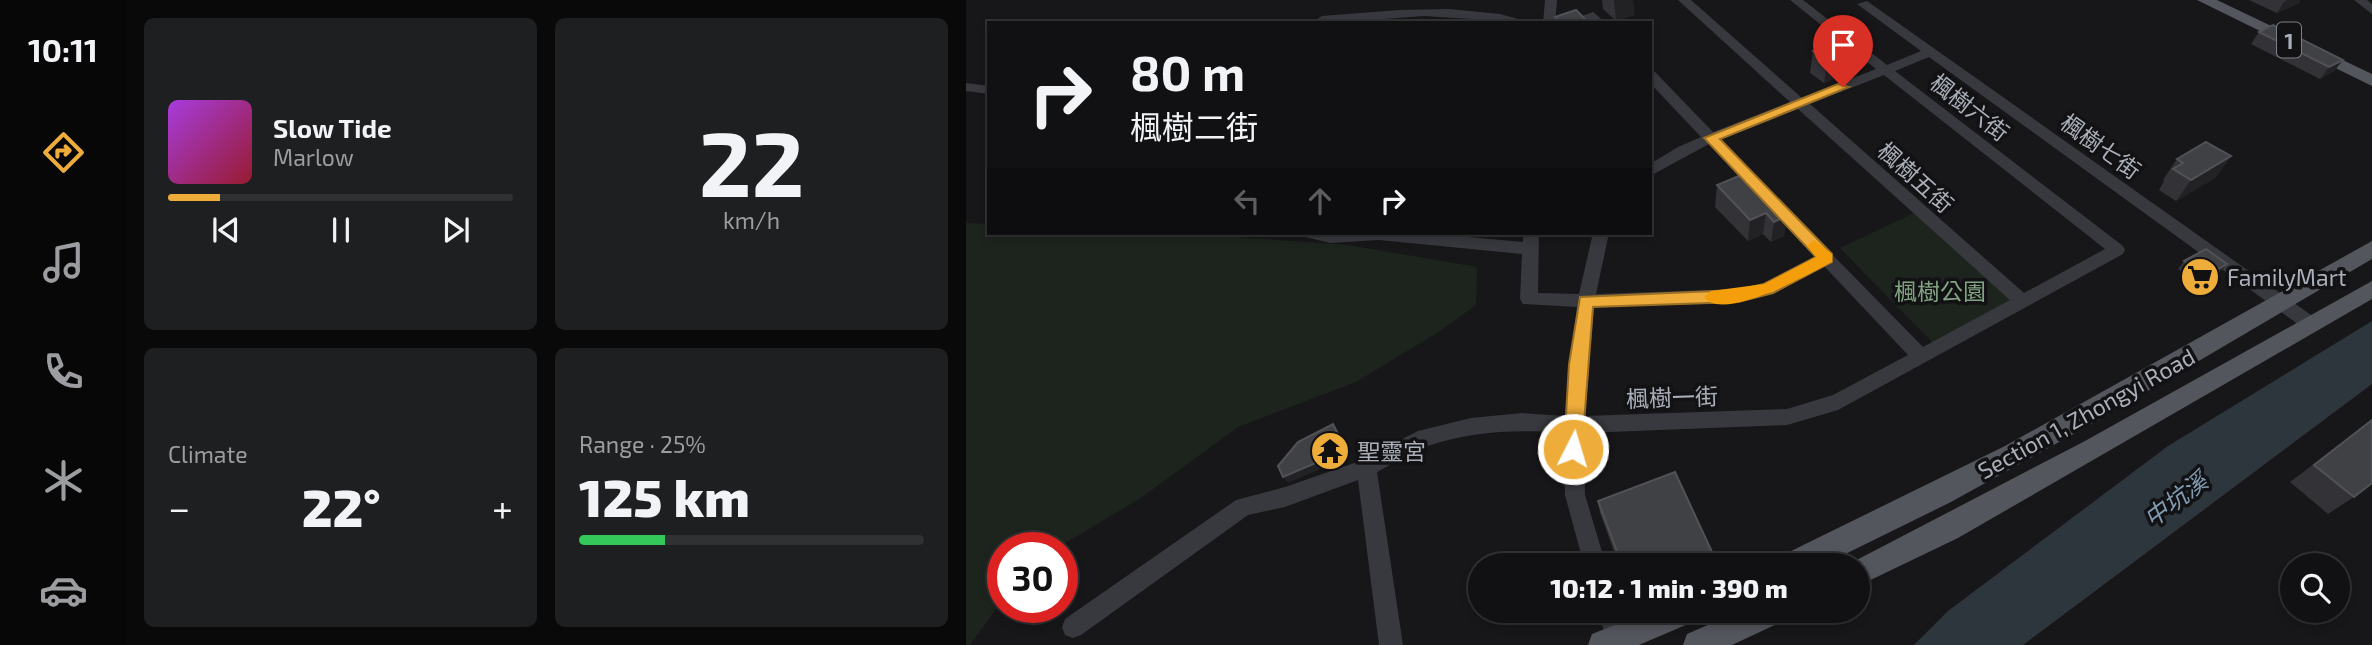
<!DOCTYPE html>
<meta charset="utf-8">
<style>
body{margin:0;font-family:"Exo 2","Noto Sans TC",sans-serif;background:#1e1f21;color:#f1f3f6;height:100vh;display:flex;flex-direction:column;font-size:26px;white-space:nowrap}
*{box-sizing:border-box;margin:0}
p{font-size:23px;color:#9c9da0}
.icon{flex:none;width:38px;height:38px;fill:none;stroke:currentColor;stroke-width:2;stroke-linecap:round;stroke-linejoin:round}
.map{position:relative;flex:1;overflow:hidden}
.sheet{display:flex;flex-direction:column;gap:18px;padding:18px;background:#09090a;width:840px}
.sheet>*{flex:none}
.hud{position:absolute;left:21px;top:21px;width:665px;height:214px;border-radius:0px;box-shadow:0 4px 10px #0003,0 0 0 2px #303133;background:#111113;color:#f1f3f6;overflow:hidden}
.controls{position:absolute;left:1314px;top:553px;display:grid;gap:14px}
.controls a{display:grid;place-items:center;width:70px;height:70px;border-radius:50%;background:#111113;box-shadow:0 4px 10px #0003,0 0 0 2px #303133;font-size:35px}
.speed{position:absolute;left:21px;top:532px;display:flex;gap:14px;font-size:35px;font-weight:700;text-align:center}
.speed>*{display:grid;place-content:center;width:91px;height:91px;border-radius:50%;background:#111113;box-shadow:0 4px 10px #0003,0 0 0 2px #303133;line-height:1}
.speed .limit{border:10px solid #d22;background:#fff;color:#111}
.pin{position:absolute;display:grid;place-items:center;width:60px;height:60px;color:#fff;margin:-72px -30px;border-radius:50% 50% 50% 0;rotate:-45deg;box-shadow:0 0 7px #0007}
.pin .icon{rotate:45deg}
.me{position:absolute;width:77px;margin:-38px;rotate:5deg;stroke-linejoin:round;filter:drop-shadow(0 0 5px #0008)}
.turn{display:flex;align-items:center;gap:24px;height:147px;padding:0 28px;font-size:32px}
.turn .icon{width:91px;height:91px;stroke-width:2.5}
.turn b{display:block;font-size:49px;line-height:60px}
.lanes{display:flex;align-items:center;height:66px;padding:0 28px;background:#0003;justify-content:center;gap:35px;direction:ltr}
.lanes .off{opacity:.35}
.big{font-size:52px;font-weight:800;line-height:1.1}
.sheet .card{flex:1;display:flex;flex-direction:column;justify-content:center;gap:10px;min-width:0;padding:0 24px;border-radius:10px;background:#1e1f21}
.sheet .dial{align-items:center;gap:0}
.dial b{font-size:91px;line-height:1}
.song{display:flex;align-items:center;gap:21px}
.cover{width:84px;height:84px;border-radius:10px;background:linear-gradient(135deg,hsl(280 70% 55%),hsl(350 70% 35%))}
.played{height:7px;border-radius:4px;background:linear-gradient(90deg,#eeac3a 15%,#303133 15%)}
.keys{display:flex;justify-content:space-around;direction:ltr}
.heat{display:flex;justify-content:space-between;align-items:center;font-size:38px;direction:ltr}
.charge{height:10px;border-radius:5px;background:linear-gradient(90deg,#34c759 25%,#303133 0)}
.sheet .tiles{flex:1;display:grid;gap:18px;grid-template-columns:repeat(2,1fr)}
.trip{position:absolute;left:502px;top:553px;width:402px;height:70px;border-radius:35px;background:#111113;box-shadow:0 4px 10px #0003,0 0 0 2px #303133;font-weight:800;line-height:70px;text-align:center}
main{display:flex;flex:1;min-height:0}
.dock{display:flex;flex-direction:column;width:126px;justify-content:space-around;align-items:center;background:#070708;color:#9c9da0}
.dock .icon{width:49px;height:49px}
.dock .on{color:#eeac3a}
.dock b{font-size:32px;color:#f1f3f6}
.map>svg:first-child{display:block}
.green{fill:#1d241e}
.water{fill:#2d363d}
.lines{fill:none;stroke-linecap:round;stroke-linejoin:round}
.minor{fill:#38393e;fill-rule:evenodd}
.major{fill:#54565d;fill-rule:evenodd}
.wall{fill:#333337}
.shaded-wall{fill:#222225}
.building{fill:#404145;stroke:#505257;stroke-width:2}
.route{fill:#eeac3a;stroke:#9b7026;stroke-width:2}
.slow{fill:#f59e0b}
.labels{text-anchor:middle;dominant-baseline:central;stroke-width:7;stroke-linejoin:round;paint-order:stroke}
.shield{fill:#121214;stroke:#7c8088;stroke-width:2}
.shield-label{font-size:21px;font-weight:bold;fill:#aaafb9}
.street-label{font-size:23px;fill:#aaafb9;stroke:#121214}
.poi-label{font-size:23px;fill:#aaafb9;stroke:#121214;text-anchor:start}
.park-label{font-size:23px;fill:#81a382;stroke:#121214}
.water-label{font-size:24px;font-style:italic;fill:#829db3;stroke:#121214}
</style>
<main>
<nav class="dock">
<b>10:11</b>
<svg class="icon on" aria-label="directions" viewBox="0 0 24 24"><path d="M12 3l9 9-9 9-9-9zM9 14v-3h6M13 9l2 2-2 2"/></svg>
<svg class="icon" aria-label="music" viewBox="0 0 24 24"><path d="M9 18V5l10-2v13"/><circle cx="6" cy="18" r="3"/><circle cx="16" cy="16" r="3"/></svg>
<svg class="icon" aria-label="phone" viewBox="0 0 24 24"><path d="M5 4h4l2 5-3 2q2 4 5 5l2-3 5 2v4C11 20 4 13 5 4z"/></svg>
<svg class="icon" aria-label="climate" viewBox="0 0 24 24"><path d="M12 3v18M4 7l16 10M4 17L20 7"/></svg>
<svg class="icon" aria-label="car" viewBox="0 0 24 24"><path d="M5 17H2v-5l4-1 3-4h7l3 4 3 1v5h-3M9 17h6M6 11h13"/><circle cx="7" cy="17" r="2"/><circle cx="17" cy="17" r="2"/></svg>
</nav>
<section class="sheet">
<div class="tiles">
<div class="card">
<div class="song"><i class="cover"></i><div><b>Slow Tide</b><p>Marlow</p></div></div>
<div class="played"></div>
<div class="keys"><svg class="icon" aria-label="previous" viewBox="0 0 24 24"><path d="M18 5L8 12l10 7zM5 5v14"/></svg><svg class="icon" aria-label="pause" viewBox="0 0 24 24"><path d="M8 5v14M16 5v14"/></svg><svg class="icon" aria-label="next" viewBox="0 0 24 24"><path d="M6 5l10 7-10 7zM19 5v14"/></svg></div>
</div>
<div class="card dial"><b>22</b><p>km/h</p></div>
<div class="card"><p>Climate</p>
<div class="heat"><a>−</a><b class="big">22°</b><a>+</a></div>
</div>
<div class="card"><p>Range · 25%</p><b class="big">125 km</b><div class="charge"></div></div>
</div>
</section>
<div class="map">
<svg width="1406" height="645" viewBox="0 0 1406 645">
<rect width="100%" height="100%" fill="#171719"/>
<g class="green">
<polygon points="950,212 1048,300 967,343 874,248"/>
<polygon points="0,223 23,224 23,233 214,233 382,245 511,267 510,305 474,331 390,382 272,427 176,497 91,548 37,548 37,599 4,645 0,645"/>
</g>
<polygon class="water" points="1406,321 1406,384 1057,645 948,645 982,611 1202,446"/>
<g class="lines">
<g class="minor">
<polygon points="579,0 591,0 589,23 577,23"/>
<path d="M 712,0 L 725,0 L 836,98 L 910,69 L 824,0 L 837,0 L 921,65 L 955,51 L 891,4 L 901,1 L 1352,320 L 1355,325 L 1352,330 L 1340,330 L 963,57 L 929,71 L 1157,246 L 1159,250 L 1157,254 L 872,410 L 821,425 L 618,433 L 619,495 L 640,565 L 618,565 L 599,495 L 598,433 C 551,429 504,431 459,447 C 442,453 426,464 411,472 L 437,645 L 413,645 L 392,480 L 319,507 L 282,515 L 115,635 L 107,638 L 99,635 L 96,627 L 99,619 L 270,500 L 319,487 L 394,461 L 452,431 L 505,418 L 556,413 L 599,416 L 611,307 L 557,304 L 554,299 L 556,254 L 413,240 L 364,243 L 339,237 L 337,233 L 458,233 L 557,242 L 557,233 L 573,233 L 572,293 L 613,294 L 627,233 L 643,233 L 630,294 L 772,289 L 797,284 L 849,257 L 743,144 L 684,176 L 684,164 L 712,147 L 735,137 L 684,83 L 684,71 L 689,72 L 747,132 L 824,102 ZM 918,75 L 1139,249 L 1058,293 L 844,104 ZM 832,109 L 1044,300 L 957,347 L 754,140 ZM 858,266 L 942,355 L 867,395 L 821,409 L 619,416 L 628,307 L 772,303 L 807,294 Z"/>
<polygon points="1388,0 1401,0 1406,4 1406,14"/>
<polygon points="483,9 534,14 566,23 458,16 365,23 352,23 350,20 356,16 433,10"/>
<polygon points="627,12 640,23 625,20 596,23"/>
<polygon points="0,83 23,86 23,94 0,91"/>
<polygon points="632,611 654,611 666,645 642,645"/>
</g>
<g class="major">
<polygon points="1231,0 1251,0 1406,74 1406,86"/>
<polygon points="1406,241 1406,259 1129,422 985,502 857,565 813,565 817,555 1039,446"/>
<polygon points="1406,281 1406,299 992,538 892,586 892,565 881,565 1119,441"/>
<polygon points="684,611 734,611 729,621 673,645 622,645 626,634"/>
<polygon points="774,611 822,611 817,621 766,645 717,645 721,634"/>
</g>
</g>
<g class="wall">
<polygon points="636,0 667,0 668,15 650,21 637,9"/>
<polygon points="1283,0 1334,0 1333,3 1311,13"/>
<polygon points="878,22 889,56 888,57 884,72 858,83 844,73 847,51 857,48 860,29"/>
<polygon points="1293,32 1377,60 1368,71 1354,79 1285,44"/>
<polygon points="1265,156 1249,178 1210,201 1193,190 1198,181 1197,180 1211,159"/>
<polygon points="780,173 818,236 805,242 797,234 782,241 749,207 751,185"/>
<polygon points="1218,261 1261,264 1255,271 1233,284 1212,269"/>
<polygon points="1406,420 1388,497 1362,514 1324,482"/>
<polygon points="632,501 746,552 744,563 738,565 653,565 634,513"/>
</g>
<g class="shaded-wall">
<polygon points="648,0 667,0 668,15 650,21"/>
<polygon points="1322,0 1334,0 1333,3 1311,13 1318,2"/>
<polygon points="894,35 884,72 858,83 861,62 877,41"/>
<polygon points="1377,60 1368,71 1354,79 1363,67"/>
<polygon points="1265,156 1249,178 1210,201 1225,180"/>
<polygon points="800,213 797,234 782,241 784,220"/>
<polygon points="822,215 818,236 805,242 808,222"/>
<polygon points="1261,264 1255,271 1233,284 1239,277"/>
<polygon points="367,424 384,456 322,483 317,477"/>
<polygon points="746,552 744,563 738,565 712,565"/>
<polygon points="698,555 698,565 671,565"/>
</g>
<g class="building">
<polygon points="610,10 623,23 595,23 589,17"/>
<polygon points="878,22 894,35 877,41 860,29"/>
<polygon points="1307,25 1377,60 1363,67 1293,32"/>
<polygon points="875,41 889,51 861,62 847,51"/>
<polygon points="1240,142 1265,156 1225,180 1207,169 1217,163 1211,159"/>
<polygon points="780,173 822,215 808,222 800,213 784,220 751,185"/>
<polygon points="1240,249 1261,264 1239,277 1218,261"/>
<polygon points="1406,420 1406,483 1388,497 1348,465"/>
<polygon points="367,424 380,450 317,477 312,466 332,442"/>
<polygon points="709,472 746,552 712,565 702,565 698,555 671,565 656,565 632,501"/>
</g>
<polygon class="route" points="872,84 883,87 754,139 866,254 866,262 807,293 772,302 627,307 616,449 613,455 600,455 598,449 603,364 614,297 772,290 798,284 850,257 738,138"/>
<path class="slow" d="M 848,240 L 866,254 L 866,262 C 845,273 756,323 738,297 L 745,291 L 798,284 L 850,257 L 841,246 Z"/>
<defs>
<symbol id="supermarket-disc" viewBox="-11 -11 22 22"><circle r="9.5" fill="#eeac3a" stroke="#121214"/><path d="M-6-5.5h2.5l.6 2H6L4.5 2H-2.5L-4.4-4H-6ZM-1.5 3.2a1.3 1.3 0 1 0 .1 0ZM3 3.2a1.3 1.3 0 1 0 .1 0Z" fill="#111"/></symbol>
<symbol id="temple-disc" viewBox="-11 -11 22 22"><circle r="9.5" fill="#eeac3a" stroke="#121214"/><path d="M0-6L5-2H3V0L6.5 2.5H4V6H1.5V3h-3V6H-4V2.5H-6.5L-3 0V-2H-5Z" fill="#111"/></symbol>
</defs>
<g fill-rule="evenodd">
<use href="#supermarket-disc" x="1212" y="255" width="44" height="44"/>
<use href="#temple-disc" x="342" y="429" width="44" height="44"/>
</g>
<g class="labels">
<rect class="shield" x="1311" y="22.5" width="24" height="35" rx="5"/>
<g class="shield-label">
<text x="1323" y="40">1</text>
</g>
<g class="street-label">
<text transform="translate(1004 107) rotate(38)">楓樹六街</text>
<text transform="translate(1135 146) rotate(36)">楓樹七街</text>
<text transform="translate(950 177) rotate(42)">楓樹五街</text>
<text transform="translate(706 397) rotate(-2)">楓樹一街</text>
<text transform="translate(1120 413) rotate(-29)">Section 1, Zhongyi Road</text>
</g>
<g class="poi-label">
<text x="1261" y="277">FamilyMart</text>
<text x="391" y="451">聖靈宮</text>
</g>
<g class="park-label">
<text x="974" y="291">楓樹公園</text>
</g>
<g class="water-label">
<text transform="translate(1209 499) rotate(-37)">中坑溪</text>
</g>
</g>
</svg>
<div class="controls">
<a><svg class="icon" aria-label="search" viewBox="0 0 24 24"><circle cx="10" cy="10" r="6"/><path d="M15 15l6 6"/></svg></a>
</div>
<div class="speed"><div class="limit">30</div></div>
<div class="pin" style="left:877px;top:87px;background:#d93025"><svg class="icon" aria-label="arrive" viewBox="0 0 24 24"><path d="M6 21V4h12l-3 4 3 4H6"/></svg></div>
<svg class="me" style="left:607px;top:449px" viewBox="-20 -20 40 40"><circle r="17" fill="#eeac3a" stroke="#fff" stroke-width="3"/><path d="M0-11L8 9 0 5-8 9z" fill="#fff"/></svg>
<div class="trip">10:12 · 1 min · 390 m</div>
<div class="hud">
<div class="turn"><svg class="icon" aria-label="right" viewBox="0 0 24 24"><path d="M7 20v-9h11M14 6l5 5-5 5"/></svg><div><b>80 m</b>楓樹二街</div></div>
<div class="lanes"><svg class="icon off" aria-label="left" viewBox="0 0 24 24"><path d="M17 20v-9H6M10 6l-5 5 5 5"/></svg><svg class="icon off" aria-label="ahead" viewBox="0 0 24 24"><path d="M12 20V5M6 11l6-6 6 6"/></svg><svg class="icon" aria-label="right" viewBox="0 0 24 24"><path d="M7 20v-9h11M14 6l5 5-5 5"/></svg></div>
</div>
</div>
</main>
